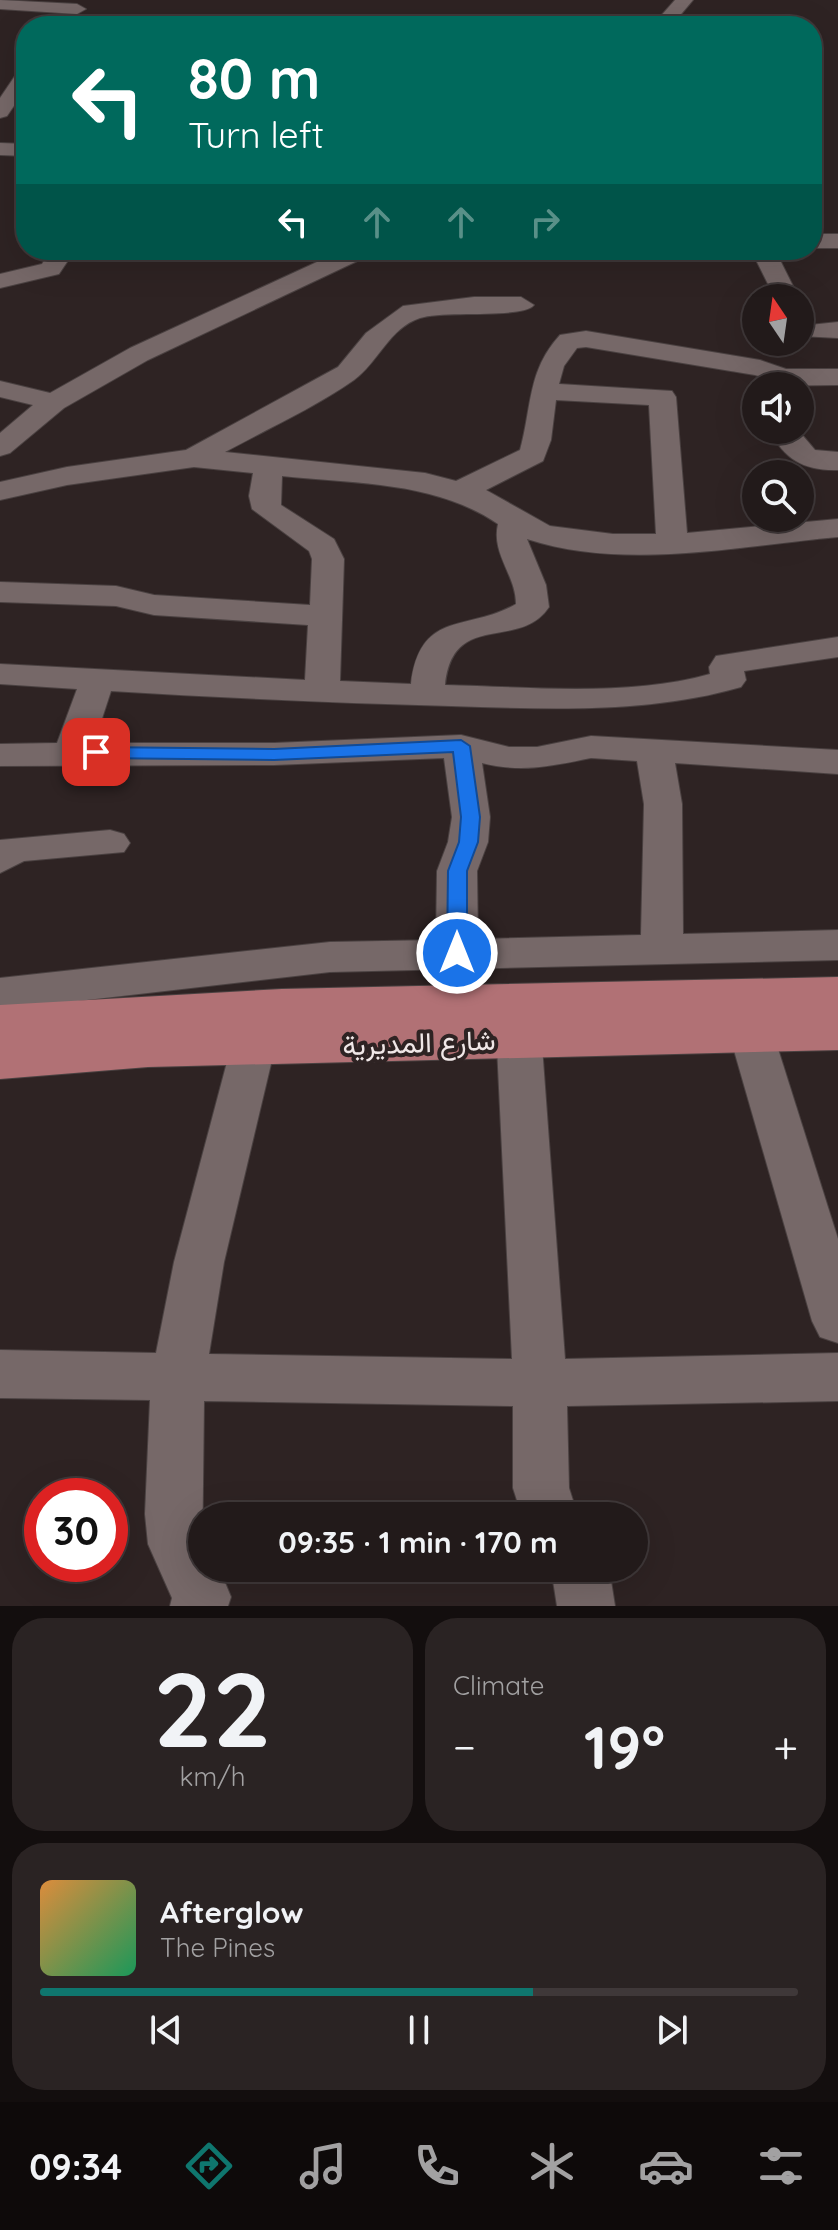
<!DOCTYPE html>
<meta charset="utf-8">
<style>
body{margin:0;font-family:Quicksand,Vazirmatn,sans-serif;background:#2a2323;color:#f1f3f6;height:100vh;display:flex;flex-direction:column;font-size:30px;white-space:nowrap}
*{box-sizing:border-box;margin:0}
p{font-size:26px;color:#a2a1a2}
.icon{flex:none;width:44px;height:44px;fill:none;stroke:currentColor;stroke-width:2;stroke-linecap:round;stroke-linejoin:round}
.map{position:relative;height:1606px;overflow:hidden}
.details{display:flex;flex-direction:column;gap:12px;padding:12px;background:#130e0e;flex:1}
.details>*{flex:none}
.hud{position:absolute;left:16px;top:16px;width:806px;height:244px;border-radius:32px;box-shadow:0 8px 32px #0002,0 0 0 2px #3f3839;background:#00695c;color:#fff;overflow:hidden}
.needle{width:52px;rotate:347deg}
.controls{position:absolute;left:742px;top:284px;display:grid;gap:16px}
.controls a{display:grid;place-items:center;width:72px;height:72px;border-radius:50%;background:#221a1a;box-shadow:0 8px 32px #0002,0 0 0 2px #3f3839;font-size:40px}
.speed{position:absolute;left:24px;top:1478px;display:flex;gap:16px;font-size:40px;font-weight:700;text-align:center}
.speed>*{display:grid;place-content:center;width:104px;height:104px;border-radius:50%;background:#221a1a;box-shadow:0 8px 32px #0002,0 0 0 2px #3f3839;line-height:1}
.speed .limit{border:12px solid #d22;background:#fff;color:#111}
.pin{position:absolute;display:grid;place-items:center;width:68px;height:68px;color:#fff;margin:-34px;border-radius:16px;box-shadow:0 4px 12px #0006}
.me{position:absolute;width:88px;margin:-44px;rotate:0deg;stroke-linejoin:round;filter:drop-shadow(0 0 6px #0008)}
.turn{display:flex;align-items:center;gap:28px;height:168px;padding:0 40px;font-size:36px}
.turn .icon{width:104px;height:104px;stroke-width:2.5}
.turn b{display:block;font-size:56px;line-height:68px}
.lanes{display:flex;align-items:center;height:76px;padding:0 40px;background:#0003;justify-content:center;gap:40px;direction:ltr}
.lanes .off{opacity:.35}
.big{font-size:60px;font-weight:700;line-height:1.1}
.details .card{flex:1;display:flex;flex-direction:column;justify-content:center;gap:12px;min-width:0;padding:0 28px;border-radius:32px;background:#2a2323}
.details .dial{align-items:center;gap:0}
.dial b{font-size:104px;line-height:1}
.song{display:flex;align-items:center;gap:24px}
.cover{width:96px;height:96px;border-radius:12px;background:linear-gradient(135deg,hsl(30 70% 55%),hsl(150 70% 35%))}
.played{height:8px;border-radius:4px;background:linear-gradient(90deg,#0f766e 65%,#3f3839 65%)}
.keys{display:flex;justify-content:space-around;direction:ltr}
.heat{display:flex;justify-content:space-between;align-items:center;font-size:44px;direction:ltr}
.details .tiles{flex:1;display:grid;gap:12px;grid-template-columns:1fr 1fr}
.card:last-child{grid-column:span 2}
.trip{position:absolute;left:188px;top:1502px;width:460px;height:80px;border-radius:40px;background:#221a1a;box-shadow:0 8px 32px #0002,0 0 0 2px #3f3839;font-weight:700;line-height:80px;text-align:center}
.menu{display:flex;height:128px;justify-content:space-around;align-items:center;background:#0e0a0a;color:#a2a1a2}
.menu .icon{width:56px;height:56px}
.menu .current{color:#0f766e}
.menu b{font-size:36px;color:#f1f3f6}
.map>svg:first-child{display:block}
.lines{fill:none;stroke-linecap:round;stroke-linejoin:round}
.minor-casing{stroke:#4a4141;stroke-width:2}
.major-casing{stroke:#4a4141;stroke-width:2}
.minor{fill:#766868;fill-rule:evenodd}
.major{fill:#b17175;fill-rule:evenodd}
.route{fill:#1a73e8;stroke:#114b97;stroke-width:2}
.labels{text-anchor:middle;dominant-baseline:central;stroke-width:8;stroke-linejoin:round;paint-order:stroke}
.street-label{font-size:28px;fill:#f0e7e7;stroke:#2e2323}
</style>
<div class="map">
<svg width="838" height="1606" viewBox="0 0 838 1606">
<rect width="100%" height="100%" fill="#2e2323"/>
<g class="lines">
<defs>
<g id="minor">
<polygon points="0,0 77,4 86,9 77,14 0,9"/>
<polygon points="675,0 693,0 671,26 652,26"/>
<polygon points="26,68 26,88 7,116 0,118 0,98 19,70"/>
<polygon points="0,143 26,144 26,156 0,155"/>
<rect x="812" y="234" width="26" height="14"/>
<polygon points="51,250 75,250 59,274 0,288 0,274 42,264"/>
<polygon points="343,250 374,250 370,255 148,360 64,408 10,453 0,456 0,433 33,405 0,397 0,381 50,393 130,348"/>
<polygon points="751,250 775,250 799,298 775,298"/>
<path d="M 474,297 L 521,297 L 534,305 C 524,319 443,310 420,318 C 389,328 378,363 354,380 C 314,408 267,429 225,452 L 425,473 L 456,481 L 520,450 C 532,407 527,371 560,335 L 586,331 L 760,360 L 786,369 L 838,369 L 838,385 L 762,386 L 762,377 L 755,375 L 586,347 L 577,348 L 564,366 L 559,384 L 672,391 L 676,397 L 687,533 L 838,519 L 838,537 C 738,546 625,571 527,539 L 546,585 L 549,607 C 519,652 453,609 445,685 C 528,687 631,697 710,674 L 709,667 L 716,656 L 838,637 L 838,657 L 744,671 L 746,680 L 741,687 C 648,714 548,709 451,706 C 338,703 225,698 111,691 L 94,743 L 274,743 L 461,735 L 509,747 L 537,747 L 591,736 L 838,750 L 838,774 L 675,763 L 682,804 L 683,934 L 838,930 L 838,960 L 330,972 L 0,1010 L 0,978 L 330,942 L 436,940 L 437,871 L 448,842 L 452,817 L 444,758 L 274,765 L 0,766 L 0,744 L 57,743 L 77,689 L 0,684 L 0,664 L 305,680 L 308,625 L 154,615 L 116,606 L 0,602 L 0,582 L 116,586 L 154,595 L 310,605 L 312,559 L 309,551 L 252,509 L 249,496 L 253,473 L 194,467 L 67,485 L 0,500 L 0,482 L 67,467 L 186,450 L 338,367 L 366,333 L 403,306 ZM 556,400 L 649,405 L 656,534 L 613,534 L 550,526 L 486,490 L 543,461 L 551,440 ZM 282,476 C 356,484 435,481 498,524 C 491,554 516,575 516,604 C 468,632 420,609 411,684 L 340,681 L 344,559 L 334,539 L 281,505 ZM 591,758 L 637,761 L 644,804 L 641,935 L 478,939 L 477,871 L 488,842 L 490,817 L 482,763 C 521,773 552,766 591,758 Z"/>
<polygon points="838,322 838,338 800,336 800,326"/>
<path d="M 770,430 L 798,430 L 815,450 L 838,452 L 838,470 C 805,471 784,460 770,430 Z"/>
<polygon points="110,830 124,834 130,843 124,852 24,861 0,873 0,840"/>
<polygon points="517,989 532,994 539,1005 565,1359 838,1353 838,1401 567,1406 569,1488 578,1516 522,1516 513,1488 513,1406 204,1401 202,1568 219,1568 231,1597 228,1606 170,1606 172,1598 148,1544 145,1514 150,1400 0,1398 0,1350 156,1353 174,1262 231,1047 237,1035 253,1030 269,1035 275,1047 224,1262 209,1354 512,1359 495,1005 502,994"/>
<polygon points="751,1017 767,1021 773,1033 838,1239 838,1343 820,1337 812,1321 729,1033 735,1021"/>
<polygon points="551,1568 609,1568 615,1606 557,1606"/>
</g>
<polygon id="major" points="838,977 838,1050 148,1067 0,1079 0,1005 282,989"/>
</defs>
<use href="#minor" class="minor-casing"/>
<use href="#major" class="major-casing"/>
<use href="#minor" class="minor"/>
<use href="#major" class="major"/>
</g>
<polygon class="route" points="461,740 470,746 480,817 478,842 467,871 467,953 457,960 447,953 448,871 459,842 461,817 453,752 274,760 96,758 87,752 96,747 274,749"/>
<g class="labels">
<g class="street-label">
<text transform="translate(419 1042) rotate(-2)">شارع المديرية</text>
</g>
</g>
</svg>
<div class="controls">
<a><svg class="needle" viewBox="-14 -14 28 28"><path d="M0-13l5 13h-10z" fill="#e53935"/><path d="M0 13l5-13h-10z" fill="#a2a1a2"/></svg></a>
<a><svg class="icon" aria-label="sound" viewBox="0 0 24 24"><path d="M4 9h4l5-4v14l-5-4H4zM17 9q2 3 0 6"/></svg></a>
<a><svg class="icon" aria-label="search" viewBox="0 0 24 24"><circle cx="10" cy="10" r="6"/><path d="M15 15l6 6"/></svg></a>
</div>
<div class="speed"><div class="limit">30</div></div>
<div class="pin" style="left:96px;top:752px;background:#d93025"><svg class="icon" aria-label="arrive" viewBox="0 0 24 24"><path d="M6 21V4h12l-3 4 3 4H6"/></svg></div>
<svg class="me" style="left:457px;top:953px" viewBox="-20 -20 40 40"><circle r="17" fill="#1a73e8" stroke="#fff" stroke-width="3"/><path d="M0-11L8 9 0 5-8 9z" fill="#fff"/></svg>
<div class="trip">09:35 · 1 min · 170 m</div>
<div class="hud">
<div class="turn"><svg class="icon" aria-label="left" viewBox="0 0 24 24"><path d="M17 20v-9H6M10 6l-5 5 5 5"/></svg><div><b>80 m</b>Turn left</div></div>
<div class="lanes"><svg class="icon" aria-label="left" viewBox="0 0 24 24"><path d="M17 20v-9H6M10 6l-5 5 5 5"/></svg><svg class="icon off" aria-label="ahead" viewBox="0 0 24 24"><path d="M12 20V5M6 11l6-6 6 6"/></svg><svg class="icon off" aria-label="ahead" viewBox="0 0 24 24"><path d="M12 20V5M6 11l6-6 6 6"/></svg><svg class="icon off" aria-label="right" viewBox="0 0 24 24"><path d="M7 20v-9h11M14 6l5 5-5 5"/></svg></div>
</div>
</div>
<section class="details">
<div class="tiles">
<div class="card dial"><b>22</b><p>km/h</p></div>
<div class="card"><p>Climate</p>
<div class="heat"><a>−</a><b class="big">19°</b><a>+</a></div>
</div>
<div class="card">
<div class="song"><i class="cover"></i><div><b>Afterglow</b><p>The Pines</p></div></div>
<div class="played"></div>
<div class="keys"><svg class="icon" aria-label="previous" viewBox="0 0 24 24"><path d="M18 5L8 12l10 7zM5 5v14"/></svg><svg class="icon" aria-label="pause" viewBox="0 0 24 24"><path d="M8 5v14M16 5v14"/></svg><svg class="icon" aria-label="next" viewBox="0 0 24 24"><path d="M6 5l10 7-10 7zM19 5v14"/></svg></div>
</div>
</div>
</section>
<nav class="menu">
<b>09:34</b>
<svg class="icon current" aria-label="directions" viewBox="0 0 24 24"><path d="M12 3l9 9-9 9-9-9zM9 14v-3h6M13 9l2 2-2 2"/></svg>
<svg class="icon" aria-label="music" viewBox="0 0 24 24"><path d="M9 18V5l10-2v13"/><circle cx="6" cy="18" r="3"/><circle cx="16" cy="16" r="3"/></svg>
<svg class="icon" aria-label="phone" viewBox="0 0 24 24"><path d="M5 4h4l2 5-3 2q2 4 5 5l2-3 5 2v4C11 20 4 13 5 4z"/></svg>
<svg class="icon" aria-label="climate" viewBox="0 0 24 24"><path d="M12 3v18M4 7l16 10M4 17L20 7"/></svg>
<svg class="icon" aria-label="car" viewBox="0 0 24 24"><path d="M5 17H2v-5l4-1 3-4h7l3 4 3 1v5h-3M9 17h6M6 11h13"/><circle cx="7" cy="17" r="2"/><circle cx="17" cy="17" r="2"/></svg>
<svg class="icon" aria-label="filters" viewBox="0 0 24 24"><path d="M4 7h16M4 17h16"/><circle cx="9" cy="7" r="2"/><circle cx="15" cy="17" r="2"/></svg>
</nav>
